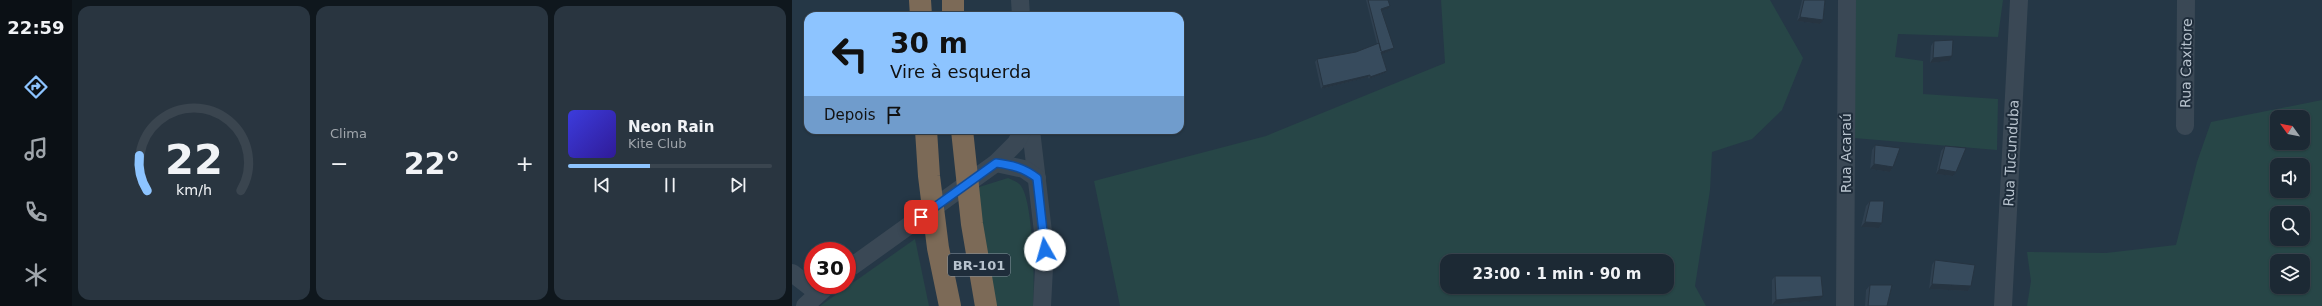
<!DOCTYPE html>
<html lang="pt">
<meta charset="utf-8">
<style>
body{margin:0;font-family:"DejaVu Sans",sans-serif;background:#293540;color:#f1f3f6;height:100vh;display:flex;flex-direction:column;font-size:15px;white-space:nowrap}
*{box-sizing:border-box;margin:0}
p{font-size:13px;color:#a0a6ac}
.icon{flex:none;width:22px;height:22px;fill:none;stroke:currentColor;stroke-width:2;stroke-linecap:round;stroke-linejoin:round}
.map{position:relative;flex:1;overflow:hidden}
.side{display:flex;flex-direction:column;gap:6px;padding:6px;background:#0f171d;width:720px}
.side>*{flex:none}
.top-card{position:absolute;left:12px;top:12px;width:380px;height:122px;border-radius:12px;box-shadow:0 1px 3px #0004,0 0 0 1px #3a454f;background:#8dc4ff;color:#111;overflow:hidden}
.needle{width:26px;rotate:303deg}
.tools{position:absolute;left:1478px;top:110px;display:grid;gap:8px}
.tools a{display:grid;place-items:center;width:40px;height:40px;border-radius:8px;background:#1c2934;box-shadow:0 1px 3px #0004,0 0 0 1px #3a454f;font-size:20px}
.speed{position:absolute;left:12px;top:242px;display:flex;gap:8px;font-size:20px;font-weight:700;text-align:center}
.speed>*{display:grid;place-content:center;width:52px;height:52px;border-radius:50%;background:#1c2934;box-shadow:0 1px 3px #0004,0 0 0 1px #3a454f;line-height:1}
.speed .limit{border:6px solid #d22;background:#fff;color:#111}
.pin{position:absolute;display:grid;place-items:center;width:34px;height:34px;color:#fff;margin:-17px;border-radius:8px;box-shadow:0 2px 6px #0006}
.me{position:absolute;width:44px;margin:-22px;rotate:353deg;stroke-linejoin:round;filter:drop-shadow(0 0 3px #0008)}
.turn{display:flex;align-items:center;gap:14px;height:84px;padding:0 20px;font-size:18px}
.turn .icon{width:52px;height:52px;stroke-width:2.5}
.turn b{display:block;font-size:28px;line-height:34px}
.then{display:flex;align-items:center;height:38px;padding:0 20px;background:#0003;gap:8px;font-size:15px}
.big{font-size:30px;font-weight:600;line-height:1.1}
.side .widget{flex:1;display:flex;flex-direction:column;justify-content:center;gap:6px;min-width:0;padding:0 14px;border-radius:12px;background:#293540}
.side .dial{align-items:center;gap:0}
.dial svg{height:104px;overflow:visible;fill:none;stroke:#3a454f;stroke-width:7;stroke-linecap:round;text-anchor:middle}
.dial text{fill:#f1f3f6;stroke:none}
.song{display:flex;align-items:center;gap:12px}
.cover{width:48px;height:48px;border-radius:6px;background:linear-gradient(135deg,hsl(240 70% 55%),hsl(250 70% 35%))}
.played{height:4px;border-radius:2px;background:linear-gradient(90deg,#8dc4ff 40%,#3a454f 40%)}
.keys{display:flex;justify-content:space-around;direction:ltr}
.heat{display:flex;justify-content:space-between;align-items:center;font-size:22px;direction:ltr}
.side .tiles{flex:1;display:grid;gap:6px;grid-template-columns:repeat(3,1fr)}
.trip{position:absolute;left:648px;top:254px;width:234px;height:40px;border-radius:12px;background:#1c2934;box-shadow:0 1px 3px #0004,0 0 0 1px #3a454f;font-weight:600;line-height:40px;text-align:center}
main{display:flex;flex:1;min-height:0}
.tabs{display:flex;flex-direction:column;width:72px;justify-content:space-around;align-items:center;background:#0b1015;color:#a0a6ac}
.tabs .icon{width:28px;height:28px}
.tabs .selected{color:#8dc4ff}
.tabs b{font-size:18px;color:#f1f3f6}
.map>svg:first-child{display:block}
.green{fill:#274647;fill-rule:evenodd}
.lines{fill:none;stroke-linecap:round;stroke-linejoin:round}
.minor{stroke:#3a4855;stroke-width:18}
.highway{stroke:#7c6a57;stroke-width:22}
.wall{fill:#2f4050}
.shaded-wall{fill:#263441}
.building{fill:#374b5d;stroke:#263441}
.route-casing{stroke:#114b97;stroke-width:10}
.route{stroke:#1a73e8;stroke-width:7}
.labels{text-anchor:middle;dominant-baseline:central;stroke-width:4;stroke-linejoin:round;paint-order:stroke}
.shield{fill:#1f2d3b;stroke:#8a96a2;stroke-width:1}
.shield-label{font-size:13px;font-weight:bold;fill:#b8c3ce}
.street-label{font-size:14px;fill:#b8c3ce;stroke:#1f2d3b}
</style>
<main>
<nav class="tabs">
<b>22:59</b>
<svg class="icon selected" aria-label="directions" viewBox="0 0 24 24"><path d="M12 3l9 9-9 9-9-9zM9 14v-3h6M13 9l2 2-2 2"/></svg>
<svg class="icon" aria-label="music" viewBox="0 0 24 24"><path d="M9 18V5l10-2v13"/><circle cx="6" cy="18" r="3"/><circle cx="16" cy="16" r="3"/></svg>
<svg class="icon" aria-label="phone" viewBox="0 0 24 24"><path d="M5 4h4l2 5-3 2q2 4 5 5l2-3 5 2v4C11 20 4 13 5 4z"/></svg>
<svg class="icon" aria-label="climate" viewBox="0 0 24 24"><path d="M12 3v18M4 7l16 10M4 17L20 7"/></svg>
</nav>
<section class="side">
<div class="tiles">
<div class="widget dial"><svg viewBox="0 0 100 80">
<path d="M14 69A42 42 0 1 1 86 69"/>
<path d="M14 69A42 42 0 0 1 8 42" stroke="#8dc4ff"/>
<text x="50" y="56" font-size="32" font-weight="700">22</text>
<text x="50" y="72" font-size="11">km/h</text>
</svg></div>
<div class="widget"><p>Clima</p>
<div class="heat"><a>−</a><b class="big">22°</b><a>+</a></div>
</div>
<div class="widget">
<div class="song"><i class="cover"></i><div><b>Neon Rain</b><p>Kite Club</p></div></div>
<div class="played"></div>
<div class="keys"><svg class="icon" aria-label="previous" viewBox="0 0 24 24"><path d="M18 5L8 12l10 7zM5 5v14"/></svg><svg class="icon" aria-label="pause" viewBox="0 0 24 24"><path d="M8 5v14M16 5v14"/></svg><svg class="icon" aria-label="next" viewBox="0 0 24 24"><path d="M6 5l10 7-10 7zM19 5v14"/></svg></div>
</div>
</div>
</section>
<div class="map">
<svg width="1530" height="306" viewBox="0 0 1530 306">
<rect width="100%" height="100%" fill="#253746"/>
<g class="green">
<path d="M 649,0 L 978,0 L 1011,58 L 990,110 L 960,139 L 920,152 L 918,190 L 903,286 L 914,306 L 328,306 L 302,181 L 474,136 L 653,63 ZM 655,261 L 875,261 L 875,287 L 655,287 Z"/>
<polygon points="1061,0 1211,0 1206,37 1106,34 1103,57 1131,61 1131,94 1206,99 1205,150 1062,138"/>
<path d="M 1530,100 L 1530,306 L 1235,306 L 1239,281 L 1235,252 L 1314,253 L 1384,245 L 1405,162 L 1419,122 ZM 1485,117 L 1511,117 L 1511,143 L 1485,143 ZM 1485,165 L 1511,165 L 1511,191 L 1485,191 ZM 1485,213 L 1511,213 L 1511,239 L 1485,239 ZM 1485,261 L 1511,261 L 1511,287 L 1485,287 Z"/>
<path d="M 216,178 C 220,180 227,182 229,186 C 241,201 243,284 241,306 L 203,306 L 184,188 Z"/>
<polygon points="123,239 137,306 28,306"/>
</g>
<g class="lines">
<g class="minor">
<polyline points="228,0 229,16"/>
<polyline points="1393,126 1394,0"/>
<polyline points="239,130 253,249 250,306"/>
<polyline points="204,163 232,169 245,178"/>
<polyline points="55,270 204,163 224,143 231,130"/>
<polyline points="0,273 26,293"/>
<polyline points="13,306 36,285"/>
<polyline points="1053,306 1055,0"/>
<polyline points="1211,306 1227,0"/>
</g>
<g class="highway">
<polyline points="128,0 129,16"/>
<polyline points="161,0 161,16"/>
<polyline points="134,130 137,176 146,248 158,306"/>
<polyline points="170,130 180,224 194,306"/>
</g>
</g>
<g class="wall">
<polygon points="574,0 596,0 596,9 590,10 600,50 590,54 595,71 593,73 577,79 576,77 529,89 523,62 525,59 564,52 585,44"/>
<polygon points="1010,0 1033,0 1031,20 1028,24 1005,21"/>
<polygon points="1142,41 1157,61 1138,63 1139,46"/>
<polygon points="1083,145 1101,167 1098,172 1078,169 1080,150"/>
<polygon points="1153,146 1164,172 1161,176 1144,174 1149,151"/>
<polygon points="1078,201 1090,223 1087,228 1069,227 1074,206"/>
<polygon points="1143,260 1179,286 1176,291 1137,289 1140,265"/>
<polygon points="983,276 1027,300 980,305 980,280"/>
<polygon points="1078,285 1095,306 1073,306 1074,290"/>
</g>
<g class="shaded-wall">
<polygon points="598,6 596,9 587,11 589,9"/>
<polygon points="1008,17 1031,20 1028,24 1005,21"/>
<polygon points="602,48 600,50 588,55 589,52"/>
<polygon points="1160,56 1157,61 1138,63 1141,58"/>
<polygon points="595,71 593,73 577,79 578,77"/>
<polygon points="578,75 576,77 529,89 531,86"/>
<polygon points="1082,164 1101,167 1098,172 1078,169"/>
<polygon points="1147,169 1164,172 1161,176 1144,174"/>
<polygon points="1073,222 1090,223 1087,228 1069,227"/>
<polygon points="1140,284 1179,286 1176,291 1137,289"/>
<polygon points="1031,296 1027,300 980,305 984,300"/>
</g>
<g class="building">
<polygon points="576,0 596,0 598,6 589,9 602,48 589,52 595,71 578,77 578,75 531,86 525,59 564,52 587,43 589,51"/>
<polygon points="1012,0 1033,0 1031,20 1008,17"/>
<polygon points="1161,40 1160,56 1141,58 1142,41"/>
<polygon points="1083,145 1108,148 1101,167 1082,164"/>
<polygon points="1153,146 1174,148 1164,172 1147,169"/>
<polygon points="1078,201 1092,201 1090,223 1073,222"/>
<polygon points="1143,260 1183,265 1179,286 1140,284"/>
<polygon points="983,276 1029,276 1031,296 984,300"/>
<polygon points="1078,285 1100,285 1095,306 1076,306"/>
</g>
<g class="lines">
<defs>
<path id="route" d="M 129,217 L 204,163 C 220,165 232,168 245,178 L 253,250"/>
</defs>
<use href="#route" class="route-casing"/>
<use href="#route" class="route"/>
</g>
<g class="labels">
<rect class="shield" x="156" y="254" width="62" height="22" rx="3"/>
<g class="shield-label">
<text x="187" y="265">BR-101</text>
</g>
<g class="street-label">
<text transform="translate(1394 63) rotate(-89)">Rua Caxitore</text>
<text transform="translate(1054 153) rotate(-90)">Rua Acaraú</text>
<text transform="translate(1219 153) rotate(-87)">Rua Tucunduba</text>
</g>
</g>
</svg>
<div class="tools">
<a><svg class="needle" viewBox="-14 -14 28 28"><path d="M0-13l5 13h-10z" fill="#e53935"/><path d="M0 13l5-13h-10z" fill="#a0a6ac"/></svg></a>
<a><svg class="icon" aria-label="sound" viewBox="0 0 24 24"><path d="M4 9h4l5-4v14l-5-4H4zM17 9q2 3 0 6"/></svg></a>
<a><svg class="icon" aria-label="search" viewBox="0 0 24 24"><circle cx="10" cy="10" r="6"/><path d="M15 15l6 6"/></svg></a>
<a><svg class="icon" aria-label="layers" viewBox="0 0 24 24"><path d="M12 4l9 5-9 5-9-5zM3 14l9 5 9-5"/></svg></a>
</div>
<div class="speed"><div class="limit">30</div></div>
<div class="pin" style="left:129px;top:217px;background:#d93025"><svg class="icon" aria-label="arrive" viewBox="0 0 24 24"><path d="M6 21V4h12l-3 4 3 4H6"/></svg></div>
<svg class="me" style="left:253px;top:250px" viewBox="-20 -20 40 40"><circle r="19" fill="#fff"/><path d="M0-13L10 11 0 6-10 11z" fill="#1a73e8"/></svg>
<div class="trip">23:00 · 1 min · 90 m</div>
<div class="top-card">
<div class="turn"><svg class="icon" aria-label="left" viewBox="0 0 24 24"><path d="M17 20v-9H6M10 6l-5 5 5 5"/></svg><div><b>30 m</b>Vire à esquerda</div></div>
<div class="then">Depois<svg class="icon" aria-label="arrive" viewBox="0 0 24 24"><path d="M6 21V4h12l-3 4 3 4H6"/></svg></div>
</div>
</div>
</main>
